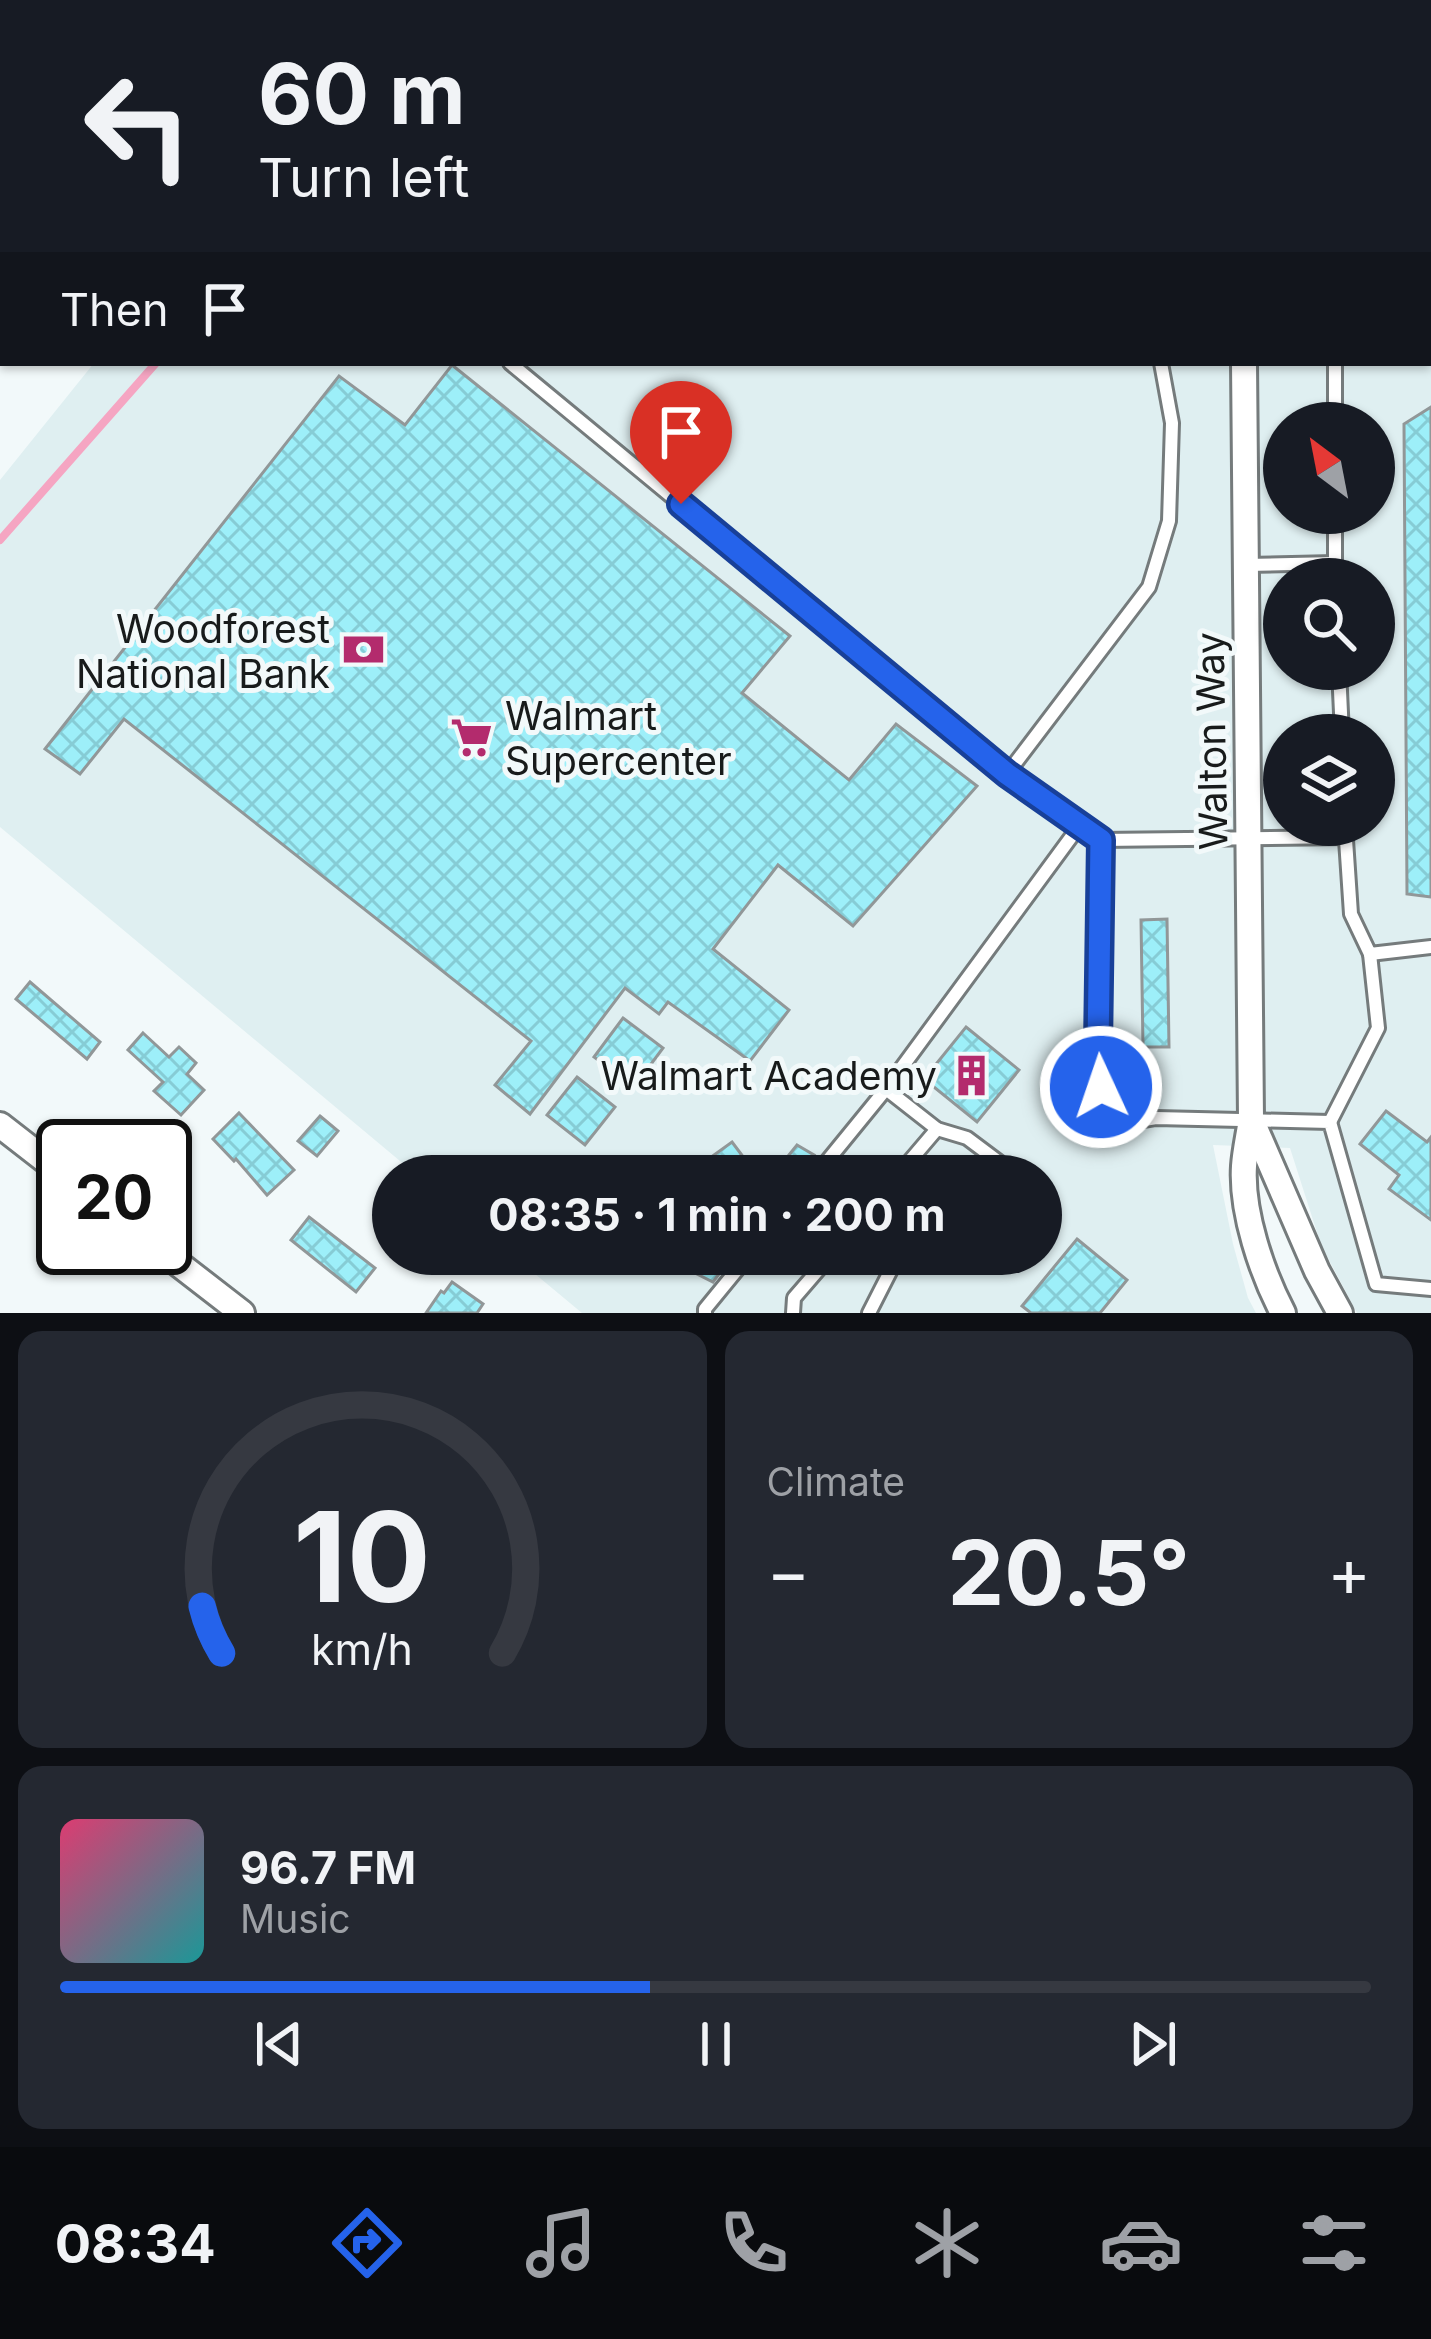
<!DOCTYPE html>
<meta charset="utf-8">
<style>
body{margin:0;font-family:Inter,sans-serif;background:#242831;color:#f1f3f6;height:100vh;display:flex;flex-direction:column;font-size:45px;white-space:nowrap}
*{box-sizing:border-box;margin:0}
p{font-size:39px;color:#9ea1a6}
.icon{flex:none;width:66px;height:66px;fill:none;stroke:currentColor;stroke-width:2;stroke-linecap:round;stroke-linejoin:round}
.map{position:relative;height:1313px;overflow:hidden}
.details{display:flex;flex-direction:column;gap:18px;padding:18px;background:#0d0f14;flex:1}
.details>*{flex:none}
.hud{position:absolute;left:0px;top:0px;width:1431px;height:366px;box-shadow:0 3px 9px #0004;background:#171b24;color:#f1f3f6;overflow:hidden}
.needle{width:78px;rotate:328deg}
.buttons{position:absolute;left:1263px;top:402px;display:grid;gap:24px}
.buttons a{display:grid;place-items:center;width:132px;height:132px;border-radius:50%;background:#171b24;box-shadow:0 3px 9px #0004;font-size:60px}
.speed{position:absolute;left:36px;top:1119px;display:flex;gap:24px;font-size:60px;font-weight:700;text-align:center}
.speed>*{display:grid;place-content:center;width:156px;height:156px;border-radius:50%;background:#171b24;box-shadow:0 3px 9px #0004;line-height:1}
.speed .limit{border:6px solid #111;border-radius:18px;background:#fff;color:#111}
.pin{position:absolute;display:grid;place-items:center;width:102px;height:102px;color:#fff;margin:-123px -51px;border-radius:50% 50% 50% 0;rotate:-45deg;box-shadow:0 0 12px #0007}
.pin .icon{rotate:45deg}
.me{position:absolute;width:132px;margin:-66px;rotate:357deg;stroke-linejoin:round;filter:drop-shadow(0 0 9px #0008)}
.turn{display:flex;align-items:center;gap:42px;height:252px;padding:0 60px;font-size:54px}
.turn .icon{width:156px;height:156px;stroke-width:2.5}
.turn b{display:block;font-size:84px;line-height:102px}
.then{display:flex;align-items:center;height:114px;padding:0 60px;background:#0003;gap:24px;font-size:45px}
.big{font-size:90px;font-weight:700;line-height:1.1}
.details .widget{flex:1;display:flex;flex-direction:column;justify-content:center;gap:18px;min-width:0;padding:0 42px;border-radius:24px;background:#242831}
.details .dial{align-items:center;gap:0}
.dial svg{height:312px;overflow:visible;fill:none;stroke:#363941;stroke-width:7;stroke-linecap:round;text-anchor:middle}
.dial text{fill:#f1f3f6;stroke:none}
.song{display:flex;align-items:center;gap:36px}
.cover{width:144px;height:144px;border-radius:18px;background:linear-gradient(135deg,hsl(340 70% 55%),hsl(180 70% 35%))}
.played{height:12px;border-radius:6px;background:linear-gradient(90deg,#2563eb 45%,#363941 45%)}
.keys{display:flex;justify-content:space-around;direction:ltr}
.heat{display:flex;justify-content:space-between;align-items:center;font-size:66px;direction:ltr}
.details .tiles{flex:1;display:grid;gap:18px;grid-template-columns:1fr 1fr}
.widget:last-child{grid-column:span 2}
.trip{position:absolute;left:372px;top:1155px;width:690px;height:120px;border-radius:60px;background:#171b24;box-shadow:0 3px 9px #0004;font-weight:700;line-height:120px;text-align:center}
.tabs{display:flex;height:192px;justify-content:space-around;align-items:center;background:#090b0e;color:#9ea1a6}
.tabs .icon{width:84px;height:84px}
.tabs .current{color:#2563eb}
.tabs b{font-size:54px;color:#f1f3f6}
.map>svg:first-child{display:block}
.built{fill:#dfeff1;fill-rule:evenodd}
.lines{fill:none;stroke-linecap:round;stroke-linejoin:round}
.stream{stroke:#f5a5c2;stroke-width:8}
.building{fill:url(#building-cross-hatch);stroke:#919798;stroke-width:3}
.service-casing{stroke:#757b7c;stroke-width:18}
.minor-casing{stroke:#757b7c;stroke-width:30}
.service{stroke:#fff;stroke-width:12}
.minor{stroke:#fff;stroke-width:24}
.route-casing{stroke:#184099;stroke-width:30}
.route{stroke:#2563eb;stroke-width:21}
.labels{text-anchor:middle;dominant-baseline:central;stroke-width:10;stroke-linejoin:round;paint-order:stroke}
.poi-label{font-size:39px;fill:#181b1b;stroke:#f2f9fa;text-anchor:end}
.street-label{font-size:39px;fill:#181b1b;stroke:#f2f9fa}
</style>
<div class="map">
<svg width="1431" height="1313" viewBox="0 0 1431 1313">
<defs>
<pattern id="building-cross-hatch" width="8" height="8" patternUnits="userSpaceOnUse" patternTransform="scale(3)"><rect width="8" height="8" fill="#9deff9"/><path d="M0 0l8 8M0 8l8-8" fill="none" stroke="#86ccd5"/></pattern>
</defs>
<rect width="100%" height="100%" fill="#f2f9fa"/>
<path class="built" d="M 176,0 L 1431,0 L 1431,1313 L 1357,1313 L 1321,1245 L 1290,1148 L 1213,1145 L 1233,1244 L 1248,1298 L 1256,1313 L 582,1313 L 511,1254 L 1041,1254 L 1041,1176 L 418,1176 L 0,827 L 0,480 L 94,363 L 1428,363 L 1428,3 L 173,3 ZM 1284,423 L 1374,423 L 1374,513 L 1284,513 ZM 1284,579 L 1374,579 L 1374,669 L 1284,669 ZM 1284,735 L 1374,735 L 1374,825 L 1284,825 Z"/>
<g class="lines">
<g class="stream">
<polyline points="225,3 228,0"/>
<polyline points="0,540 156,363"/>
</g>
</g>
<g class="building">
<polygon points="1428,85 1431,87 1431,159 1428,157"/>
<polygon points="452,365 790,636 742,693 849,780 896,724 977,786 853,926 778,865 713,949 789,1010 750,1061 668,1002 659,1014 625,988 530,1114 495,1085 531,1041 124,719 80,774 45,749 339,376 405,425"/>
<polygon points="1431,407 1431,897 1407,894 1404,424"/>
<polygon points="1167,919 1169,1047 1143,1047 1141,920"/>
<polygon points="30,982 100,1042 87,1059 16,999"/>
<polygon points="623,1018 663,1048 634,1087 594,1057"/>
<polygon points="966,1027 1019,1070 977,1122 924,1079"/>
<polygon points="143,1033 169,1057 179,1047 196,1063 187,1074 204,1090 181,1115 154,1091 163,1082 128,1050"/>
<polygon points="577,1077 615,1107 585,1145 547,1115"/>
<polygon points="1386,1111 1427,1142 1431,1137 1431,1220 1389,1189 1399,1175 1360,1144"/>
<polygon points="239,1113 294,1170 267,1195 236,1159 234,1161 213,1139"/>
<polygon points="320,1116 338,1131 317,1156 298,1141"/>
<polygon points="732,1142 744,1158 718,1176 697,1176 693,1170"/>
<polygon points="797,1145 814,1155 797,1176 772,1176"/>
<polygon points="309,1217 375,1268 356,1292 291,1240"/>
<polygon points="1077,1239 1127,1280 1100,1313 1031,1313 1022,1306"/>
<polygon points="709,1254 734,1254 713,1282 695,1273"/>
<polygon points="452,1282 483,1304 477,1313 426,1313 441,1291 444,1293"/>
</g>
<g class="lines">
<defs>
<g id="service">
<polyline points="970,0 974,3"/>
<polyline points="478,3 481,0"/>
<polyline points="1428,28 1431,30"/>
<polyline points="1428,333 1431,330"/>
<polyline points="1428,349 1431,352"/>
<polyline points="510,363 1007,774 1149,587 1169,521 1172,423 1161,363"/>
<polyline points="1335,423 1335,363"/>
<polyline points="1335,513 1335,579"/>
<polyline points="1246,565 1335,563"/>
<polyline points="1339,669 1342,735"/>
<polyline points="1007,774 1101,840 1346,837"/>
<polyline points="1345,825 1351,914 1370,954 1431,947"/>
<polyline points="1101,840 1098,1047 1104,1127 1156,1118 1330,1122 1376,1284 1431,1289"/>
<polyline points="886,1089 937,1129 967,1138 999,1162"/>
<polyline points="1330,1122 1378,1028 1370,954"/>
<polyline points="815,1176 886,1089 1080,825"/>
<polyline points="897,1176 937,1129"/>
<polyline points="705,1313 705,1309 750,1254"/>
<polyline points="793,1313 794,1298 832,1254"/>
<polyline points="869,1313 899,1254"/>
</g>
<g id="minor">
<polyline points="113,3 116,0"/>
<polyline points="1245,3 1246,0"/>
<polyline points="1301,3 1303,0"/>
<polyline points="0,138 3,135"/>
<path d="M 1244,363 L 1251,1119 C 1249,1134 1245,1151 1244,1166 C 1241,1212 1262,1273 1283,1313"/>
<polyline points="1252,1121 1317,1271 1340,1313"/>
<polyline points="0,1125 63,1174"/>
<polyline points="158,1248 242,1313"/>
</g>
</defs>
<use href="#service" class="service-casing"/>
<use href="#minor" class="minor-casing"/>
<use href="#service" class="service"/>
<use href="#minor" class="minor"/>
</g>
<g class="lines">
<defs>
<polyline id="route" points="681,504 1007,774 1101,840 1098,1047 1101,1087"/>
</defs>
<use href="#route" class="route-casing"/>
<use href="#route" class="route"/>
</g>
<defs>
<symbol id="bank-bare" viewBox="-9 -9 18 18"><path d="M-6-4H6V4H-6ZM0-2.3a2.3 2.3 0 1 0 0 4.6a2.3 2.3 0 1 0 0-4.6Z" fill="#b32b6d" stroke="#f2f9fa" stroke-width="2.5" paint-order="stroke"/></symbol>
<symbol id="supermarket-bare" viewBox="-9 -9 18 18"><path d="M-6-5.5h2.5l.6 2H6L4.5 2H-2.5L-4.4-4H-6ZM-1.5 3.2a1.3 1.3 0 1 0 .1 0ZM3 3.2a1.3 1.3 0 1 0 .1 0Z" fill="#b32b6d" stroke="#f2f9fa" stroke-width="2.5" paint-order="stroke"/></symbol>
<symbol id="building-bare" viewBox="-9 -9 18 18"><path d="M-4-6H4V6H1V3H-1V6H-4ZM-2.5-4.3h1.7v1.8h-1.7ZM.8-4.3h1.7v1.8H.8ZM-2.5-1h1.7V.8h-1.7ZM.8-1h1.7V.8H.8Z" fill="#b32b6d" stroke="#f2f9fa" stroke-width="2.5" paint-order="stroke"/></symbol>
</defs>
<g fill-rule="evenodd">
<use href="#bank-bare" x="334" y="620" width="59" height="59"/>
<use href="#supermarket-bare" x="442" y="708" width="59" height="59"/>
<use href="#building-bare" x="942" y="1046" width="59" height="59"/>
</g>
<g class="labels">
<g class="poi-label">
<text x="330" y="628">Woodforest<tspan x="330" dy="45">National Bank</tspan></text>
<text x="505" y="715" text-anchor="start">Walmart<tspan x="505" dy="45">Supercenter</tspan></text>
<text x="937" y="1075">Walmart Academy</text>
</g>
<g class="street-label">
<text transform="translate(1211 741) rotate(-91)">Walton Way</text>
</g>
</g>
</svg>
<div class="buttons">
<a><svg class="needle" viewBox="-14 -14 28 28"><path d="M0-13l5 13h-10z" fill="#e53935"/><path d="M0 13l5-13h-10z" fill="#9ea1a6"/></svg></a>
<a><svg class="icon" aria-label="search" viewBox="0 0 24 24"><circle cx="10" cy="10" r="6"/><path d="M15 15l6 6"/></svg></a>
<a><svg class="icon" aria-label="layers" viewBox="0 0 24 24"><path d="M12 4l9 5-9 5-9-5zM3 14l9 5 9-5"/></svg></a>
</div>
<div class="speed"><div class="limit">20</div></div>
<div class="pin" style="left:681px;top:504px;background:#d93025"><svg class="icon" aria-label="arrive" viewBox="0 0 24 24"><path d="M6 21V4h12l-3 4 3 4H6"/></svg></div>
<svg class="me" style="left:1101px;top:1087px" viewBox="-20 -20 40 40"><circle r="17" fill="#2563eb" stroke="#fff" stroke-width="3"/><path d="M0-11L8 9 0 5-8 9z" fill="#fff"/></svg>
<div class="trip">08:35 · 1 min · 200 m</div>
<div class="hud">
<div class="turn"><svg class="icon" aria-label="left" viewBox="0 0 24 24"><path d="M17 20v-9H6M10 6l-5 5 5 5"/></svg><div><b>60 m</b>Turn left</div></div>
<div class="then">Then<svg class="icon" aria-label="arrive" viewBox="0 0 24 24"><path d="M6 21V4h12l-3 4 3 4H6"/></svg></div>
</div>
</div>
<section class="details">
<div class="tiles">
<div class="widget dial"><svg viewBox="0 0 100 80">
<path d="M14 69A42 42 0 1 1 86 69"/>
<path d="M14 69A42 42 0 0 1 9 57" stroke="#2563eb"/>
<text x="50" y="56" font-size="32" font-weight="700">10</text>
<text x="50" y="72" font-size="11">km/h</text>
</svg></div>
<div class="widget"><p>Climate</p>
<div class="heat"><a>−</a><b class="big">20.5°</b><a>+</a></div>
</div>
<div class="widget">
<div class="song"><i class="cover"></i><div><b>96.7 FM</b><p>Music</p></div></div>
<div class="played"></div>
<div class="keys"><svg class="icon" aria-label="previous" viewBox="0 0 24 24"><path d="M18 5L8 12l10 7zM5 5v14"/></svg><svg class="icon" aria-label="pause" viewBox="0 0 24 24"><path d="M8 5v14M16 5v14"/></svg><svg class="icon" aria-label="next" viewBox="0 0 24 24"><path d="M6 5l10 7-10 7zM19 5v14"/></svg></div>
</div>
</div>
</section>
<nav class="tabs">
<b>08:34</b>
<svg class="icon current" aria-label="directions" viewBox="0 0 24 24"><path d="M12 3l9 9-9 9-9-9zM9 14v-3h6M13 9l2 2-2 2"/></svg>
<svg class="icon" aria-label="music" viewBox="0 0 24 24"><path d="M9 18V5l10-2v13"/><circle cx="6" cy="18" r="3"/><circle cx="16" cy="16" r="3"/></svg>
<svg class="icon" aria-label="phone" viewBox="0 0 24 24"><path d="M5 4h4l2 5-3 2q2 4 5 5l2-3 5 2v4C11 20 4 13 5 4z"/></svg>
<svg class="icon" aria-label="climate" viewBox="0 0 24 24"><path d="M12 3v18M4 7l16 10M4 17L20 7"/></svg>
<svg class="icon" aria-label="car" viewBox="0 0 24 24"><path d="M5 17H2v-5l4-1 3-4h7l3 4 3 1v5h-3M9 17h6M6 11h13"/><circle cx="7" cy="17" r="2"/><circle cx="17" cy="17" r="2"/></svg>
<svg class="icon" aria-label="filters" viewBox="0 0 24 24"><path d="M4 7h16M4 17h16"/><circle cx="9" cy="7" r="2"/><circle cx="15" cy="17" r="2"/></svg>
</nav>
